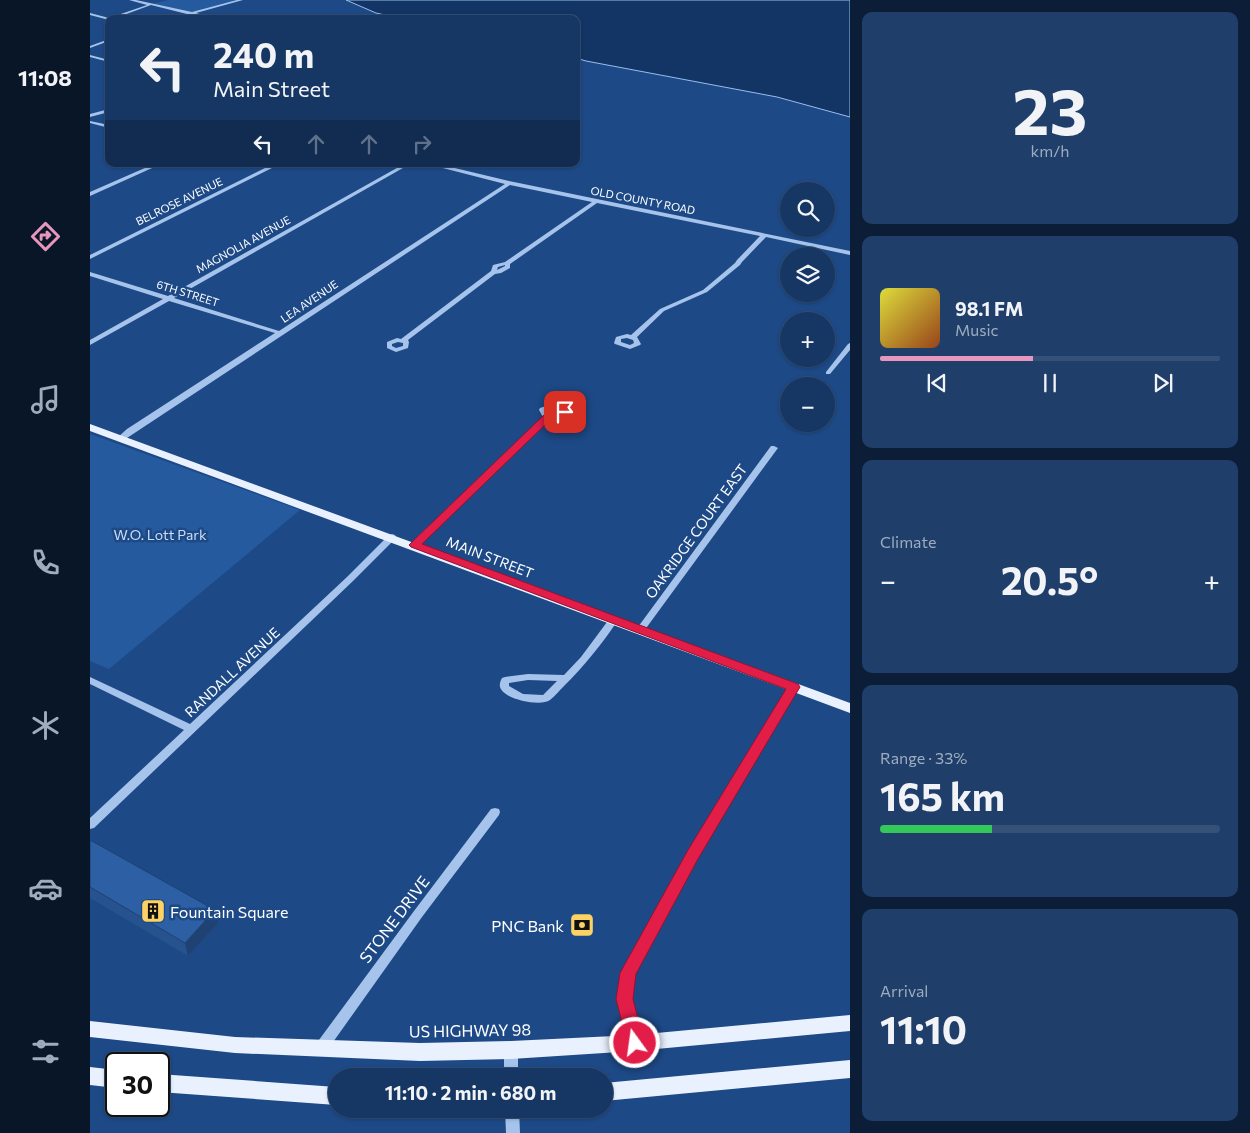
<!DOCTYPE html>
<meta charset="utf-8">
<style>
body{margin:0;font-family:Commissioner,sans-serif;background:#1f3f6a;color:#f1f3f6;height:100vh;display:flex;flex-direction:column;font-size:19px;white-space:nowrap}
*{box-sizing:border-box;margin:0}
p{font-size:16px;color:#9eacbf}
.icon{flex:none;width:28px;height:28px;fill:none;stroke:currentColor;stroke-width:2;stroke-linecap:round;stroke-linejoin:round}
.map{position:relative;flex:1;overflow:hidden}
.details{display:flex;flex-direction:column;gap:12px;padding:12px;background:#0c1e37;width:400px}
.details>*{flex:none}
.guide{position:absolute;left:15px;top:15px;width:475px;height:152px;border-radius:10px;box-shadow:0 1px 4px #0004,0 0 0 1px #355178;background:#163764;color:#f1f3f6;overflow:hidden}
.controls{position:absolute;left:690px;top:182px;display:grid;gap:10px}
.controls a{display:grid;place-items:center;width:55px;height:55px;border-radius:50%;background:#163764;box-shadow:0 1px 4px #0004,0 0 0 1px #355178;font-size:25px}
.speed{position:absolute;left:15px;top:1052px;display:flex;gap:10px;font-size:25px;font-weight:700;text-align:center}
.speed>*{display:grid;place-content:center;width:65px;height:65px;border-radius:50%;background:#163764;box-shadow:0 1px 4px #0004,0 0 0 1px #355178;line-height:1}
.speed .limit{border:2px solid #111;border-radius:8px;background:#fff;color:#111}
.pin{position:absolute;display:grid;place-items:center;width:42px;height:42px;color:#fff;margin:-21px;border-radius:10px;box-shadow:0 2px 8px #0006}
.me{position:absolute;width:55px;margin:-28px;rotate:346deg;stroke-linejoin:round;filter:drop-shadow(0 0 4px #0008)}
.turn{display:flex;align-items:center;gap:18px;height:105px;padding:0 25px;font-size:22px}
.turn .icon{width:65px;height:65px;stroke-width:2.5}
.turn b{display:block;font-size:35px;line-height:42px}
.lanes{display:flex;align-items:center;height:48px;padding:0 25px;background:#0003;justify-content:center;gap:25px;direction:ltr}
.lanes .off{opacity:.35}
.big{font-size:38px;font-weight:700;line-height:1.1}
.details .tile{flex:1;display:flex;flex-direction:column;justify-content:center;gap:8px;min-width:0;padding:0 18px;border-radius:10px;background:#1f3f6a}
.details .dial{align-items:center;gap:0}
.dial b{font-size:65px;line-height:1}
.song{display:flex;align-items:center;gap:15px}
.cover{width:60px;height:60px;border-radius:8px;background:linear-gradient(135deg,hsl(60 70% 55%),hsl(20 70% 35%))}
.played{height:5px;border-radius:2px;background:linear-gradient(90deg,#e797bd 45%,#355178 45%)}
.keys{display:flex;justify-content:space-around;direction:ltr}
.heat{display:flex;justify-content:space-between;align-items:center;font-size:28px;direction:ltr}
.charge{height:8px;border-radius:4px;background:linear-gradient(90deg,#34c759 33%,#355178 0)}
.trip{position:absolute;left:238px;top:1068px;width:285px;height:50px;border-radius:25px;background:#163764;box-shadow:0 1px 4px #0004,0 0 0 1px #355178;font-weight:700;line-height:50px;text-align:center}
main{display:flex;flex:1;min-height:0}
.dock{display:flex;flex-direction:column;width:90px;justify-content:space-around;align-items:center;background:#091628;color:#9eacbf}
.dock .icon{width:35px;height:35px}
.dock .on{color:#e797bd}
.dock b{font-size:22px;color:#f1f3f6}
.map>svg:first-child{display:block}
.green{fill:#265a9f}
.water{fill:#133565;stroke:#98beed}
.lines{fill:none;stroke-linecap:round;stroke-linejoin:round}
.minor{fill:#a5c3eb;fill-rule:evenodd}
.major{fill:#e9f1fe;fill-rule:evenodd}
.wall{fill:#26528d}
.shaded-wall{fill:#1f4273}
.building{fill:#2c5fa4;stroke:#1f4273}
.route{fill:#e11d48;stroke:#92132f}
.labels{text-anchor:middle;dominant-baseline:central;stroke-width:5;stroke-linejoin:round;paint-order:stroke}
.far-street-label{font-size:11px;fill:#fff;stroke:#1d4986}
.street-label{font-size:14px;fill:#fff;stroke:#1d4986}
.park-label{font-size:14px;fill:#cadef8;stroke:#1d4986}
.near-poi-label{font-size:16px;fill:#fff;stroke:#1d4986;text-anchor:start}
.near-street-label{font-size:16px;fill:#fff;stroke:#1d4986}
</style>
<main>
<nav class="dock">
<b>11:08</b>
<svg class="icon on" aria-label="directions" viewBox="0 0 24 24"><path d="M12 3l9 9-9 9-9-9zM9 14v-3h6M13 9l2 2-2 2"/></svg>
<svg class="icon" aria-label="music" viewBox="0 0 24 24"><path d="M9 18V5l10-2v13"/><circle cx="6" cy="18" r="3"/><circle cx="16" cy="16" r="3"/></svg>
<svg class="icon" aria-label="phone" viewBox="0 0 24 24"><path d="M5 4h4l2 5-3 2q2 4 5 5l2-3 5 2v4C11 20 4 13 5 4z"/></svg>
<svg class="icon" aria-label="climate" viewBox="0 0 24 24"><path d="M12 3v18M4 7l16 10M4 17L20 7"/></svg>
<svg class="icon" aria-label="car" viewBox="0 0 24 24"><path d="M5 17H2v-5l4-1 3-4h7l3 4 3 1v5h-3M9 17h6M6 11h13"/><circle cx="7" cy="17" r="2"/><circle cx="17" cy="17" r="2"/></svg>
<svg class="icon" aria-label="filters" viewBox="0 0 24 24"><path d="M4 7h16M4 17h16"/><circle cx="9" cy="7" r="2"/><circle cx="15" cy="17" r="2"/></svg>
</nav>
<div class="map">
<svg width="760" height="1133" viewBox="0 0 760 1133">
<rect width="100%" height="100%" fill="#1d4986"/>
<g class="green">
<polygon points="78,0 151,0 100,13 62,4"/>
<polygon points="0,434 210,510 19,669 0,661"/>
</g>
<polygon class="water" points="256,0 760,0 760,117 687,97 496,61 486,58 486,19 313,19 286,13"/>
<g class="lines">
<g class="minor">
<path d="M 39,0 L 46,0 L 102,12 L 147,0 L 153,0 L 106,13 L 128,19 C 119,19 110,15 102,15 C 94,15 88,19 80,19 L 97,14 L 61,5 L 23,19 L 19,19 L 19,20 L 0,15 L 0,13 L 19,18 L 57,5 Z"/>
<polygon points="19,39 19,41 0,48 0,46"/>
<polygon points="0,55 19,60 19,62 0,57"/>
<polygon points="19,109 19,112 0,117 0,114"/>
<polygon points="0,121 19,125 19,128 0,123"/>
<polygon points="64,164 71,164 0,196 0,192"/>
<polygon points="183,164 190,164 0,259 0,255"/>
<path d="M 314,164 L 320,164 L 84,298 L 189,331 L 415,184 L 341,165 L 341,164 L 348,164 L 419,181 L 760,251 L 760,255 L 676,237 L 652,262 L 650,265 L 617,292 L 574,311 L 547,337 L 551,344 L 550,345 L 540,349 L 525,344 L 524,343 L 526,337 L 537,334 L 541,335 L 570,309 L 613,290 L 645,263 L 647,260 L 670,236 L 507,203 L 420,264 L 420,268 L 411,273 L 405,274 L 318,340 L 319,342 L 318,348 L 306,352 L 297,348 L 297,342 L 307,338 L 311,339 L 401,271 L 403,265 L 415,262 L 502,202 L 420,185 L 34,440 L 28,440 L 27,438 L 37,429 L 185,333 L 79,301 L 0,345 L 0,340 L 73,299 L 0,276 L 0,272 L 78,296 ZM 415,265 L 415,266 L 407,270 L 408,267 ZM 537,338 L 543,340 L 544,343 L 540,345 L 531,342 L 531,339 ZM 308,342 L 313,343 L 313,346 L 306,348 L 302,346 L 302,344 Z"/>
<polygon points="760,343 760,350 740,374 736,374 736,372 758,344"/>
<path d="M 462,404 L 475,406 L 479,414 L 471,419 L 459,419 L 327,547 L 321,547 L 320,545 L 321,543 L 453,417 L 449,410 L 450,408 ZM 463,408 L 469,410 L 471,413 L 465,416 L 458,414 L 457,411 Z"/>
<polygon points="681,446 684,446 688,448 554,631 548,631 546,629 548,627"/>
<polygon points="302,534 305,535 306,537 305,539 263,581 4,828 0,829 0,818 94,730 0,684 0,677 100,724 257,577 299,535"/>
<path d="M 523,617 L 528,620 C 512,644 494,666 474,686 C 470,690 465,696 460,700 C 452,706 428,701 419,696 C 411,691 407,687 412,678 L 415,677 L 438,674 L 474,675 L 491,657 L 520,618 ZM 438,680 L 467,681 L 453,695 L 433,694 L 419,686 L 419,683 Z"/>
<polygon points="703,684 706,685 708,687 607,857 544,974 541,999 551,1043 550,1047 545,1049 540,1047 529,999 532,973 599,851 700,685"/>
<polygon points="405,808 409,809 410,812 409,815 332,917 236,1052 231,1054 226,1052 224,1048 226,1044 324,911 401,809"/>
<polygon points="421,1044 426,1046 428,1050 428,1076 414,1076 414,1050 416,1046"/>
<polygon points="415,1109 429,1109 430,1133 416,1133"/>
</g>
<g class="major">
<polygon points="0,424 760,703 760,713 0,431"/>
<polygon points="760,1015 760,1031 545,1051 421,1059 330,1061 145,1053 0,1037 0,1021 145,1037 330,1043 421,1041 545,1035"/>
<polygon points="760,1060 760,1078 514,1101 514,1083"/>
<polygon points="0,1067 26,1070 26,1088 0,1085"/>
<polygon points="69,1074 246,1087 246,1105 69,1092"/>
</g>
</g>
<polygon class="wall" points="0,840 128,923 98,956 0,898"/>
<polygon class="shaded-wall" points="125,910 128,923 98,956 95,943"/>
<polygon class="building" points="0,840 125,910 95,943 0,887"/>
<polygon class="route" points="475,409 480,412 475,419 460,420 332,544 708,684 710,687 608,859 546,974 543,999 554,1043 551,1049 545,1051 539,1049 537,1043 526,999 530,973 598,850 696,689 321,547 319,545 321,543 454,415 469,414"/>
<defs>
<symbol id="building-square" viewBox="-11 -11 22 22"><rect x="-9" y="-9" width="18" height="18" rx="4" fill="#fbd263" stroke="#1d4986"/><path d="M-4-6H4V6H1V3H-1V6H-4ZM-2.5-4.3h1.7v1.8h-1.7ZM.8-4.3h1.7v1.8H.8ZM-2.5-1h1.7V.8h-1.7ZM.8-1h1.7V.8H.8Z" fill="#111"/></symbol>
<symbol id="bank-square" viewBox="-11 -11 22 22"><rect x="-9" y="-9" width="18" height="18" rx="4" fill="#fbd263" stroke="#1d4986"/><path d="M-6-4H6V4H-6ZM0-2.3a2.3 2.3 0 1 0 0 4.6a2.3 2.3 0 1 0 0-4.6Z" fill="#111"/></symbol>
</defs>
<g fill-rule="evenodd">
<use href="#building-square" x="49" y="897" width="28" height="28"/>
<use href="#bank-square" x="478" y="911" width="28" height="28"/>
</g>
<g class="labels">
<g class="far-street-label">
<text transform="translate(553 200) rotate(11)">OLD COUNTY ROAD</text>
<text transform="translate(89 201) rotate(-26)">BELROSE AVENUE</text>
<text transform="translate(153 244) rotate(-29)">MAGNOLIA AVENUE</text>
<text transform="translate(98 293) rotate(17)">6TH STREET</text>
<text transform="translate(219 301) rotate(-34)">LEA AVENUE</text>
</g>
<g class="street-label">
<text transform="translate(606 531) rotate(-54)">OAKRIDGE COURT EAST</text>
<text transform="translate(400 557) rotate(21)">MAIN STREET</text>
<text transform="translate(142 672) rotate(-43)">RANDALL AVENUE</text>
</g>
<g class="park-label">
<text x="70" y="534">W.O. Lott Park</text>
</g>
<g class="near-poi-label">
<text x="80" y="911">Fountain Square</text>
<text x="474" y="925" text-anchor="end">PNC Bank</text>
</g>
<g class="near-street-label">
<text transform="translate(304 919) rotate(-53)">STONE DRIVE</text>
<text transform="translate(380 1030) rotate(-1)">US HIGHWAY 98</text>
</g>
</g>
</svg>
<div class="controls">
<a><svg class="icon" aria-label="search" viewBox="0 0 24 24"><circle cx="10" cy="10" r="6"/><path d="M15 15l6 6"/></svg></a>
<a><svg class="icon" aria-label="layers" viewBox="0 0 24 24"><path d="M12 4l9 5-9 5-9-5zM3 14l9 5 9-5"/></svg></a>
<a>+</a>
<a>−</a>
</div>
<div class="speed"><div class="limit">30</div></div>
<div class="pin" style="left:475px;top:412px;background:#d93025"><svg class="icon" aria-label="arrive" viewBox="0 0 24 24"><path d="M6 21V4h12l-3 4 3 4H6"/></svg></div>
<svg class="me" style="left:545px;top:1043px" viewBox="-20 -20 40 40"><circle r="17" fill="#e11d48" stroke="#fff" stroke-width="3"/><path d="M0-11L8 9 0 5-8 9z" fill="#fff"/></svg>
<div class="trip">11:10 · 2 min · 680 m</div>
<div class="guide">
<div class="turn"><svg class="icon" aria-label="left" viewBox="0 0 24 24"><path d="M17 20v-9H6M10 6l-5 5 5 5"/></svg><div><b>240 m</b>Main Street</div></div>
<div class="lanes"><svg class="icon" aria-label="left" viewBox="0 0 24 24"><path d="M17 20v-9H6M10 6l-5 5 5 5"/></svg><svg class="icon off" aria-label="ahead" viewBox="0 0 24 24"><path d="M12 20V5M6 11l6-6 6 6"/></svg><svg class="icon off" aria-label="ahead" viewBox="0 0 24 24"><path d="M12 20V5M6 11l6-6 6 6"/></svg><svg class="icon off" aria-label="right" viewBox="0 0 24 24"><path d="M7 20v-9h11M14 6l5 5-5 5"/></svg></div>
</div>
</div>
<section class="details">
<div class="tile dial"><b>23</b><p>km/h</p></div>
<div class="tile">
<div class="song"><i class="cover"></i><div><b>98.1 FM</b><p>Music</p></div></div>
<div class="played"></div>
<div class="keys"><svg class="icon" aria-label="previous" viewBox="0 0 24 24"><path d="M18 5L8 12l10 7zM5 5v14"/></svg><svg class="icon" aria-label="pause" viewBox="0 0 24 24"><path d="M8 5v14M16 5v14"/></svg><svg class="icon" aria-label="next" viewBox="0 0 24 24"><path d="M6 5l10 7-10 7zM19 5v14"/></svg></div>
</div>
<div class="tile"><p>Climate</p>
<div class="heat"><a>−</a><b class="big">20.5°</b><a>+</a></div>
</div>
<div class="tile"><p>Range · 33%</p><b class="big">165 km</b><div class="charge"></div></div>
<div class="tile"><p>Arrival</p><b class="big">11:10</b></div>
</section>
</main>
